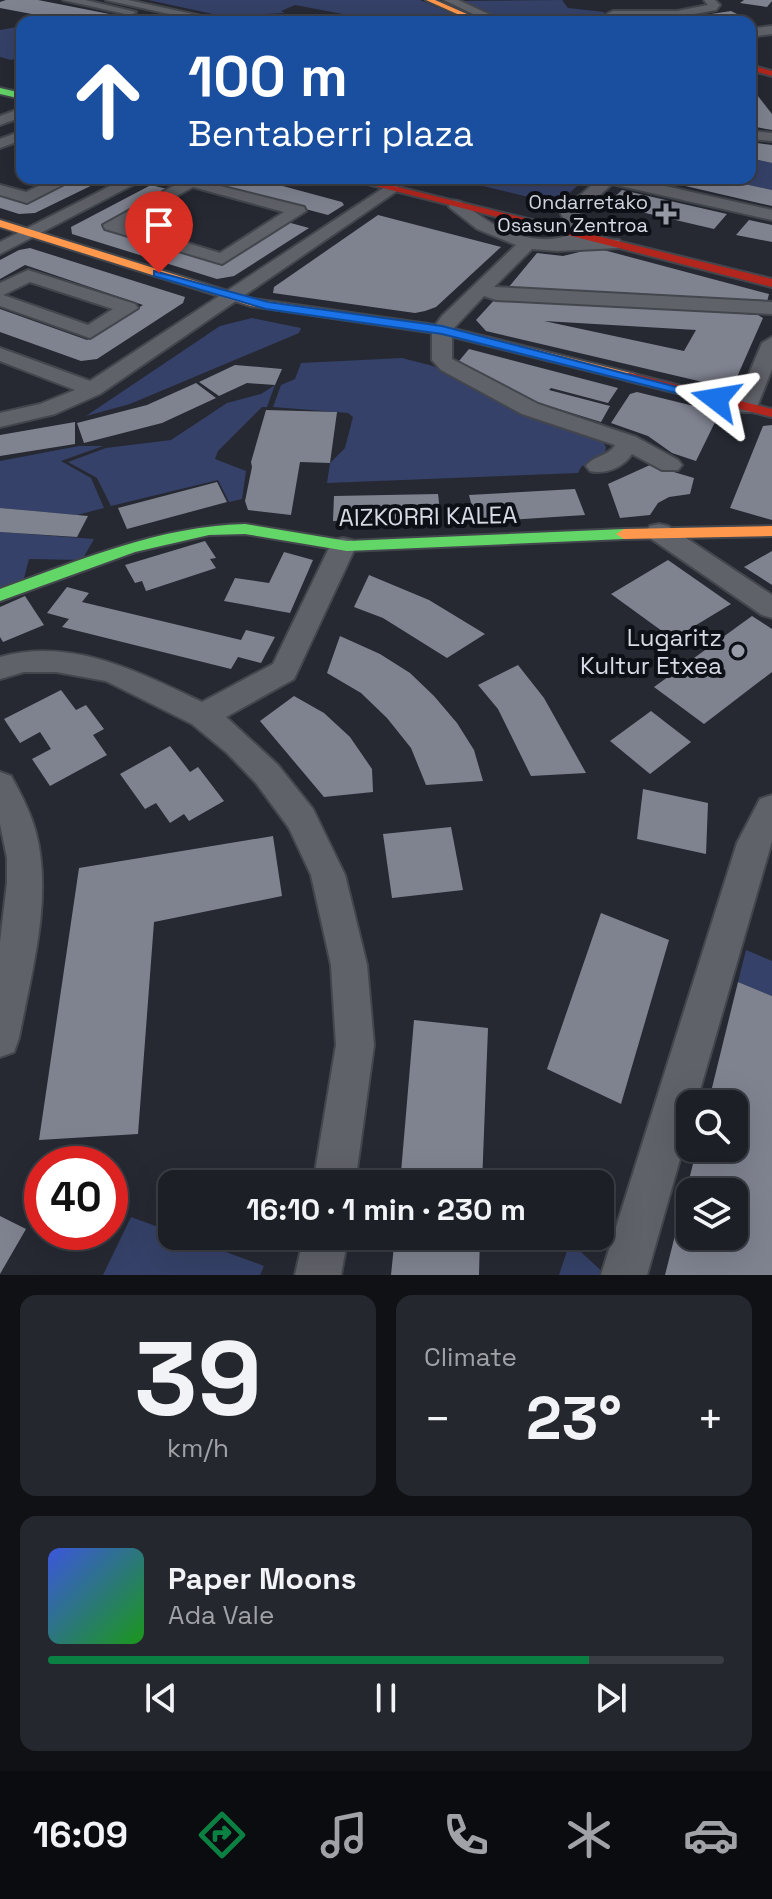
<!DOCTYPE html>
<meta charset="utf-8">
<style>
body{margin:0;font-family:"Space Grotesk",sans-serif;background:#25272e;color:#f1f3f6;height:100vh;display:flex;flex-direction:column;font-size:30px;white-space:nowrap}
*{box-sizing:border-box;margin:0}
p{font-size:26px;color:#a0a2a7}
.icon{flex:none;width:44px;height:44px;fill:none;stroke:currentColor;stroke-width:2;stroke-linecap:round;stroke-linejoin:round}
.map{position:relative;height:1275px;overflow:hidden}
.details{display:flex;flex-direction:column;gap:20px;padding:20px;background:#0f1115;flex:1}
.details>*{flex:none}
.banner{position:absolute;left:16px;top:16px;width:740px;height:168px;border-radius:16px;box-shadow:0 8px 32px #0002,0 0 0 2px #3a3d43;background:#1a4fa0;color:#fff;overflow:hidden}
.buttons{position:absolute;left:676px;top:1090px;display:grid;gap:16px}
.buttons a{display:grid;place-items:center;width:72px;height:72px;border-radius:16px;background:#1c1f26;box-shadow:0 8px 32px #0002,0 0 0 2px #3a3d43;font-size:40px}
.speed{position:absolute;left:24px;top:1146px;display:flex;gap:16px;font-size:40px;font-weight:700;text-align:center}
.speed>*{display:grid;place-content:center;width:104px;height:104px;border-radius:50%;background:#1c1f26;box-shadow:0 8px 32px #0002,0 0 0 2px #3a3d43;line-height:1}
.speed .limit{border:12px solid #d22;background:#fff;color:#111}
.pin{position:absolute;display:grid;place-items:center;width:68px;height:68px;color:#fff;margin:-82px -34px;border-radius:50% 50% 50% 0;rotate:-45deg;box-shadow:0 0 8px #0007}
.pin .icon{rotate:45deg}
.me{position:absolute;width:88px;margin:-44px;rotate:284deg;stroke-linejoin:round;filter:drop-shadow(0 0 6px #0008)}
.turn{display:flex;align-items:center;gap:28px;height:168px;padding:0 40px;font-size:36px}
.turn .icon{width:104px;height:104px;stroke-width:2.5}
.turn b{display:block;font-size:56px;line-height:68px}
.big{font-size:60px;font-weight:600;line-height:1.1}
.details .tile{flex:1;display:flex;flex-direction:column;justify-content:center;gap:12px;min-width:0;padding:0 28px;border-radius:16px;background:#25272e}
.details .dial{align-items:center;gap:0}
.dial b{font-size:104px;line-height:1}
.song{display:flex;align-items:center;gap:24px}
.cover{width:96px;height:96px;border-radius:12px;background:linear-gradient(135deg,hsl(230 70% 55%),hsl(120 70% 35%))}
.played{height:8px;border-radius:4px;background:linear-gradient(90deg,#0b8043 80%,#3a3d43 80%)}
.keys{display:flex;justify-content:space-around;direction:ltr}
.heat{display:flex;justify-content:space-between;align-items:center;font-size:44px;direction:ltr}
.details .tiles{flex:1;display:grid;gap:20px;grid-template-columns:1fr 1fr}
.tile:last-child{grid-column:span 2}
.trip{position:absolute;left:158px;top:1170px;width:456px;height:80px;border-radius:16px;background:#1c1f26;box-shadow:0 8px 32px #0002,0 0 0 2px #3a3d43;font-weight:600;line-height:80px;text-align:center}
.tab-bar{display:flex;height:128px;justify-content:space-around;align-items:center;background:#0b0c0f;color:#a0a2a7}
.tab-bar .icon{width:56px;height:56px}
.tab-bar .active{color:#0b8043}
.tab-bar b{font-size:36px;color:#f1f3f6}
.map>svg:first-child{display:block}
.green{fill:#354168}
.building{fill:#7f8390;fill-rule:evenodd}
.lines{fill:none;stroke-linecap:round;stroke-linejoin:round}
.street-casing{stroke:#43474d;stroke-width:4}
.fast-casing{stroke:#43474d;stroke-width:4}
.slow-casing{stroke:#43474d;stroke-width:4}
.jam-casing{stroke:#43474d;stroke-width:4}
.street{fill:#606269;fill-rule:evenodd}
.fast{fill:#63d668;fill-rule:evenodd}
.slow{fill:#ff974d;fill-rule:evenodd}
.jam{fill:#b3261e;fill-rule:evenodd}
.route{fill:#1a73e8;stroke:#114b97;stroke-width:2}
.poi-dot{fill:#989ca6;stroke:#0e1017;stroke-width:3}
.labels{text-anchor:middle;dominant-baseline:central;stroke-width:8;stroke-linejoin:round;paint-order:stroke}
.far-poi-label{font-size:20px;fill:#d6dae4;stroke:#0e1017;text-anchor:end}
.street-label{font-size:24px;fill:#d6dae4;stroke:#0e1017}
.poi-label{font-size:24px;fill:#d6dae4;stroke:#0e1017;text-anchor:end}
</style>
<div class="map">
<svg width="772" height="1275" viewBox="0 0 772 1275">
<rect width="100%" height="100%" fill="#262932"/>
<g class="green">
<polygon points="148,0 420,0 472,22 385,22 295,5 281,11 285,13 222,16"/>
<polygon points="562,0 568,8 604,12 605,16 583,22 509,22 457,1"/>
<polygon points="22,26 22,56 11,60 0,57 0,30"/>
<polygon points="750,158 772,163 772,190 717,178 750,178"/>
<polygon points="450,178 569,178 583,181 559,202 549,202"/>
<polygon points="252,318 301,328 299,333 130,404 86,416 220,326"/>
<polygon points="402,358 433,366 602,440 606,447 605,454 581,467 578,473 327,483 330,463 345,448 353,417 348,413 273,407 281,385 295,379 301,363"/>
<polygon points="275,385 267,407 262,407 218,451 215,459 246,471 242,499 229,502 218,480 111,506 97,478 68,462 106,448 171,440 227,403 261,394"/>
<polygon points="79,446 103,446 61,461 91,478 104,508 77,515 0,508 0,461"/>
<polygon points="0,532 94,539 82,560 29,559 23,582 0,589"/>
<polygon points="746,950 772,961 772,996 738,982"/>
<polygon points="131,1217 172,1232 172,1236 182,1236 264,1266 260,1275 103,1275"/>
<polygon points="570,1242 606,1275 559,1275"/>
</g>
<g class="building">
<polygon points="6,0 38,0 135,19 70,22 53,19 42,22 26,19 37,15 0,8 0,2"/>
<polygon points="744,0 772,0 772,1 767,7 740,3"/>
<polygon points="731,11 743,17 723,19 711,14"/>
<polygon points="233,15 260,20 269,17 289,22 253,22 232,18"/>
<polygon points="750,86 772,114 772,130 750,126"/>
<polygon points="750,142 772,145 772,163 750,158"/>
<polygon points="74,178 107,178 35,213 19,214 0,208 0,192 27,200"/>
<polygon points="253,178 342,202 344,205 328,215 192,179"/>
<polygon points="651,178 717,178 772,190 772,206"/>
<polygon points="151,185 171,190 105,226 224,263 287,222 309,228 234,276 217,279 72,234 71,227"/>
<polygon points="622,190 727,214 714,229 607,204"/>
<polygon points="378,215 501,247 436,307 425,311 415,313 273,293 274,287"/>
<polygon points="749,220 772,225 772,242 736,235"/>
<polygon points="30,248 185,297 183,303 97,359 81,361 0,332 0,309 87,340 143,305 25,265 0,279 0,260 19,250"/>
<polygon points="596,248 769,294 767,302 508,288 537,253 563,256"/>
<path d="M 497,297 L 758,315 L 763,318 L 733,386 L 724,387 L 486,331 L 476,320 ZM 544,321 L 696,330 L 684,351 Z"/>
<polygon points="469,349 618,388 608,403 551,388 549,390 610,406 601,422 523,398 459,361"/>
<polygon points="235,365 282,369 275,385 247,383 219,396 199,382"/>
<polygon points="196,383 216,398 162,423 84,443 77,423 147,405"/>
<polygon points="637,392 714,411 718,416 696,461 672,453 648,436 611,423 630,394"/>
<polygon points="266,410 337,412 330,463 300,462 291,515 248,510 245,501 252,467 251,462"/>
<polygon points="75,422 75,444 0,456 0,435"/>
<polygon points="772,425 772,520 730,508 763,426"/>
<polygon points="650,465 694,478 690,494 669,497 658,503 650,515 620,518 608,484"/>
<polygon points="217,482 227,502 127,529 118,508"/>
<polygon points="575,489 585,515 476,522 469,495"/>
<polygon points="438,494 441,519 333,521 334,496"/>
<polygon points="0,508 34,511 88,516 77,537 0,532"/>
<polygon points="205,541 216,558 210,559 216,568 146,591 142,581 135,583 125,565"/>
<polygon points="772,551 772,585 744,567"/>
<polygon points="284,552 313,560 290,613 224,601 235,578 269,583"/>
<polygon points="668,560 731,604 673,639 611,594"/>
<polygon points="369,575 429,600 485,634 447,658 383,618 354,607"/>
<polygon points="67,587 89,593 82,602 241,640 246,630 275,637 261,663 238,657 231,669 62,627 69,619 47,613"/>
<polygon points="25,596 44,625 3,642 0,637 0,607"/>
<polygon points="752,616 772,629 772,672 704,724 654,687"/>
<polygon points="340,636 380,654 410,673 434,696 457,723 474,750 483,781 426,785 411,748 387,718 361,693 327,673"/>
<polygon points="518,665 544,698 586,773 531,776 498,709 478,685"/>
<polygon points="61,690 76,710 86,705 104,729 93,735 107,755 50,786 32,759 51,749 40,732 20,743 4,719"/>
<polygon points="294,696 324,713 350,737 372,769 373,792 324,797 260,721"/>
<polygon points="651,711 691,742 650,774 610,741"/>
<polygon points="170,746 190,772 198,767 224,801 189,821 184,814 170,823 156,803 145,809 120,774"/>
<polygon points="643,789 708,803 706,854 637,839"/>
<polygon points="451,827 463,890 392,898 383,834"/>
<polygon points="273,836 282,896 154,922 138,1134 39,1140 79,868"/>
<polygon points="601,913 669,940 621,1104 547,1069"/>
<path d="M 738,982 L 772,996 L 772,1275 L 665,1275 L 697,1148 L 734,1148 L 734,1104 L 708,1104 ZM 690,1192 L 734,1192 L 734,1236 L 690,1236 Z"/>
<polygon points="414,1020 488,1028 482,1184 400,1184"/>
<polygon points="0,1216 26,1229 0,1274"/>
<polygon points="395,1236 480,1236 479,1275 391,1275"/>
</g>
<g class="lines">
<defs>
<g id="street">
<polygon points="63,0 85,0 136,12 130,15"/>
<polygon points="106,0 128,0 229,22 206,22"/>
<polygon points="444,0 458,0 506,22 490,22"/>
<polygon points="704,0 715,0 720,5 716,10 677,17 625,17 636,22 610,20 607,14 613,11 677,11 708,5"/>
<polygon points="772,26 772,34 750,37 750,29"/>
<polygon points="22,108 22,117 0,125 0,116"/>
<polygon points="22,131 22,140 0,148 0,139"/>
<polygon points="750,131 772,133 772,141 750,139"/>
<polygon points="56,178 76,178 27,203 0,195 0,185 26,192"/>
<polygon points="126,178 146,178 0,254 0,242"/>
<path d="M 188,178 L 304,207 L 306,211 L 222,264 L 105,229 L 103,225 ZM 193,187 L 284,212 L 220,253 L 125,224 Z"/>
<path d="M 600,178 L 629,178 L 772,210 L 772,220 L 612,184 L 578,215 L 591,236 L 589,239 L 619,240 L 622,244 L 619,248 L 557,251 L 532,249 L 494,287 L 772,302 L 772,314 L 496,300 L 484,296 L 452,330 L 452,359 L 538,404 L 636,437 L 678,460 L 682,465 L 678,470 L 662,470 L 632,454 C 624,467 605,475 590,471 L 586,466 C 594,455 608,457 615,445 L 522,414 L 441,370 L 432,360 L 432,330 L 442,316 L 516,245 L 477,229 L 449,207 L 449,201 C 462,198 467,207 476,213 C 505,234 539,247 572,234 L 561,214 L 563,210 Z"/>
<polygon points="391,183 397,185 397,191 100,394 55,414 0,427 0,413 40,404 75,390 0,361 0,348 90,381"/>
<path d="M 28,270 L 135,304 L 138,308 L 90,338 L 0,306 L 0,283 ZM 30,282 L 113,309 L 88,325 L 3,295 Z"/>
<polygon points="772,337 772,369 757,407 754,412 738,412 735,407 762,343"/>
<polygon points="659,524 668,526 772,595 772,618 762,615 650,538 646,532 650,526"/>
<path d="M 343,538 L 352,540 L 356,546 L 294,679 L 226,717 L 278,765 L 313,809 L 345,875 L 367,965 L 374,1045 L 355,1184 L 313,1184 L 336,1045 L 331,965 L 311,875 L 289,828 L 256,783 L 227,753 L 192,724 L 106,681 L 56,672 L 24,672 L 0,679 L 0,657 C 72,637 138,672 202,702 L 273,664 L 330,546 L 334,540 Z"/>
<path d="M 0,772 L 11,776 C 21,794 31,813 36,833 C 53,899 31,973 19,1038 L 14,1052 L 0,1057 L 0,942 L 7,883 L 7,858 L 0,824 Z"/>
<polygon points="772,795 772,841 696,1104 690,1104 690,1124 647,1275 601,1275 737,843 760,799"/>
<polygon points="304,1236 348,1236 341,1275 295,1275"/>
</g>
<g id="fast">
<polygon points="0,88 22,93 22,99 0,94"/>
<path d="M 245,524 L 347,541 L 624,529 L 632,534 L 624,539 L 347,551 L 245,534 L 209,535 L 135,552 L 0,601 L 0,589 C 80,560 160,526 245,524 Z"/>
</g>
<g id="slow">
<polygon points="426,0 435,0 485,22 475,22"/>
<polygon points="0,220 253,299 442,326 635,374 637,377 630,381 442,334 251,306 0,227"/>
<polygon points="772,526 772,536 624,539 616,534 624,529"/>
</g>
<g id="jam">
<polygon points="750,65 772,71 772,76 750,70"/>
<polygon points="344,178 361,178 772,279 772,287"/>
<polygon points="630,373 772,409 772,417 625,380 625,374"/>
</g>
</defs>
<use href="#street" class="street-casing"/>
<use href="#fast" class="fast-casing"/>
<use href="#slow" class="slow-casing"/>
<use href="#jam" class="jam-casing"/>
<use href="#street" class="street"/>
<use href="#fast" class="fast"/>
<use href="#slow" class="slow"/>
<use href="#jam" class="jam"/>
</g>
<polygon class="route" points="154,271 268,302 442,326 723,399 716,403 442,334 266,309 154,276"/>
<g class="poi-dot">
<path d="M662 202h8v8h8v8h-8v8h-8v-8h-8v-8h8z"/>
<circle cx="738" cy="651" r="8"/>
</g>
<g class="labels">
<g class="far-poi-label">
<text x="648" y="202">Ondarretako<tspan x="648" dy="23">Osasun Zentroa</tspan></text>
</g>
<g class="street-label">
<text transform="translate(428 516) rotate(-1)">AIZKORRI KALEA</text>
</g>
<g class="poi-label">
<text x="722" y="637">Lugaritz<tspan x="722" dy="28">Kultur Etxea</tspan></text>
</g>
</g>
</svg>
<div class="buttons">
<a><svg class="icon" aria-label="search" viewBox="0 0 24 24"><circle cx="10" cy="10" r="6"/><path d="M15 15l6 6"/></svg></a>
<a><svg class="icon" aria-label="layers" viewBox="0 0 24 24"><path d="M12 4l9 5-9 5-9-5zM3 14l9 5 9-5"/></svg></a>
</div>
<div class="speed"><div class="limit">40</div></div>
<div class="pin" style="left:159px;top:273px;background:#d93025"><svg class="icon" aria-label="arrive" viewBox="0 0 24 24"><path d="M6 21V4h12l-3 4 3 4H6"/></svg></div>
<svg class="me" style="left:716px;top:399px" viewBox="-20 -20 40 40"><path d="M0-17L14 15 0 8-14 15z" fill="#1a73e8" stroke="#fff" stroke-width="4"/></svg>
<div class="trip">16:10 · 1 min · 230 m</div>
<div class="banner">
<div class="turn"><svg class="icon" aria-label="ahead" viewBox="0 0 24 24"><path d="M12 20V5M6 11l6-6 6 6"/></svg><div><b>100 m</b>Bentaberri plaza</div></div>
</div>
</div>
<section class="details">
<div class="tiles">
<div class="tile dial"><b>39</b><p>km/h</p></div>
<div class="tile"><p>Climate</p>
<div class="heat"><a>−</a><b class="big">23°</b><a>+</a></div>
</div>
<div class="tile">
<div class="song"><i class="cover"></i><div><b>Paper Moons</b><p>Ada Vale</p></div></div>
<div class="played"></div>
<div class="keys"><svg class="icon" aria-label="previous" viewBox="0 0 24 24"><path d="M18 5L8 12l10 7zM5 5v14"/></svg><svg class="icon" aria-label="pause" viewBox="0 0 24 24"><path d="M8 5v14M16 5v14"/></svg><svg class="icon" aria-label="next" viewBox="0 0 24 24"><path d="M6 5l10 7-10 7zM19 5v14"/></svg></div>
</div>
</div>
</section>
<nav class="tab-bar">
<b>16:09</b>
<svg class="icon active" aria-label="directions" viewBox="0 0 24 24"><path d="M12 3l9 9-9 9-9-9zM9 14v-3h6M13 9l2 2-2 2"/></svg>
<svg class="icon" aria-label="music" viewBox="0 0 24 24"><path d="M9 18V5l10-2v13"/><circle cx="6" cy="18" r="3"/><circle cx="16" cy="16" r="3"/></svg>
<svg class="icon" aria-label="phone" viewBox="0 0 24 24"><path d="M5 4h4l2 5-3 2q2 4 5 5l2-3 5 2v4C11 20 4 13 5 4z"/></svg>
<svg class="icon" aria-label="climate" viewBox="0 0 24 24"><path d="M12 3v18M4 7l16 10M4 17L20 7"/></svg>
<svg class="icon" aria-label="car" viewBox="0 0 24 24"><path d="M5 17H2v-5l4-1 3-4h7l3 4 3 1v5h-3M9 17h6M6 11h13"/><circle cx="7" cy="17" r="2"/><circle cx="17" cy="17" r="2"/></svg>
</nav>
